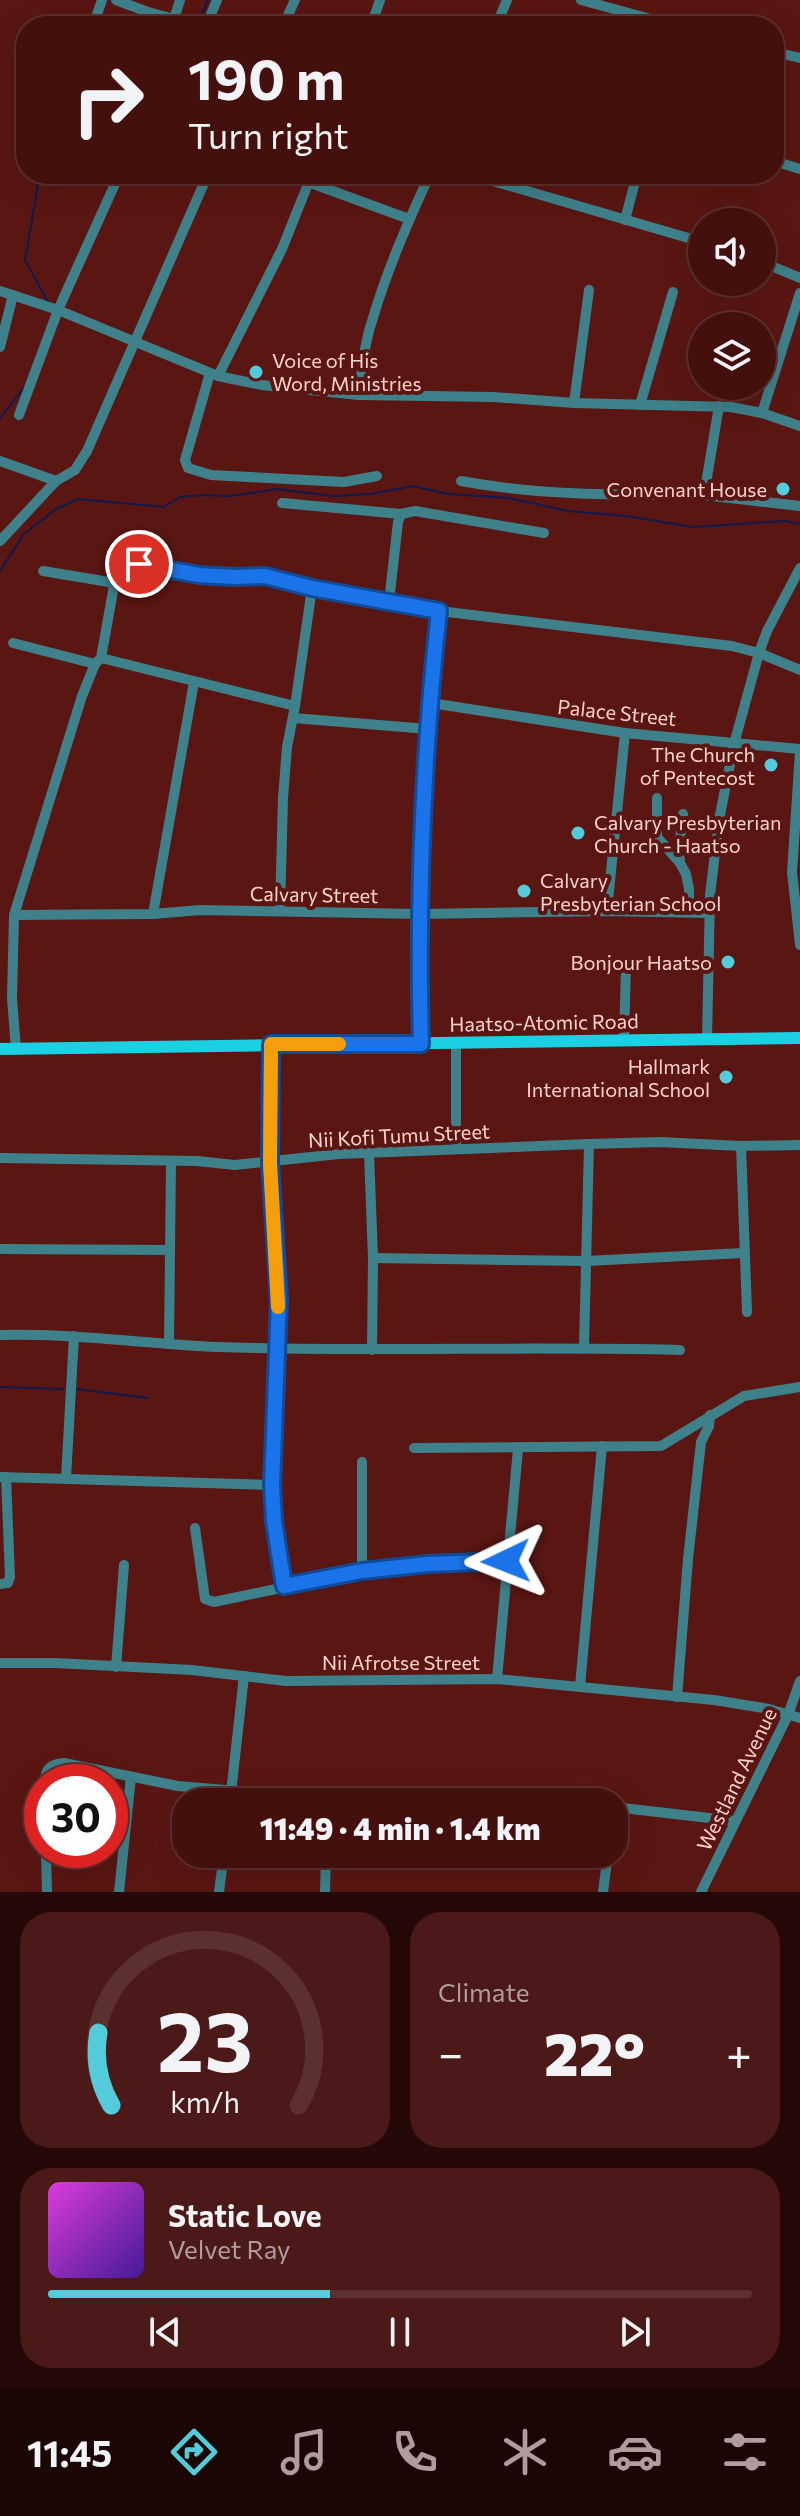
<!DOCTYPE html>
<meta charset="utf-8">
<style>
body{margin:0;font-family:Commissioner,sans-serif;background:#4b1917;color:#f1f3f6;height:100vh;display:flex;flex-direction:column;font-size:30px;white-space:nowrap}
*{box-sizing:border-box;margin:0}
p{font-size:26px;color:#af9d9e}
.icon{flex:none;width:44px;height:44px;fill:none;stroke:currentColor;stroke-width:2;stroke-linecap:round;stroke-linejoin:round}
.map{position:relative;height:1892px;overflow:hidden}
.sheet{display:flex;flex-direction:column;gap:20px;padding:20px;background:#250908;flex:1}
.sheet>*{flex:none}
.hud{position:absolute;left:16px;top:16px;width:768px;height:168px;border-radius:32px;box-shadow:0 8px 32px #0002,0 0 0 2px #5c302e;background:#44100e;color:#f1f3f6;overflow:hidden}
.buttons{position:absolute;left:688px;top:208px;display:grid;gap:16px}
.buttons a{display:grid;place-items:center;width:88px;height:88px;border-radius:50%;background:#44100e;box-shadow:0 8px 32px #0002,0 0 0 2px #5c302e;font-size:40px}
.speed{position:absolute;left:24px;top:1764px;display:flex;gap:16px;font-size:40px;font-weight:700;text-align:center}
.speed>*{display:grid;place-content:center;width:104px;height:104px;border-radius:50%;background:#44100e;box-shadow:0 8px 32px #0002,0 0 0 2px #5c302e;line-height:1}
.speed .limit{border:12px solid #d22;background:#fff;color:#111}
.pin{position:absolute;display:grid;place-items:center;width:68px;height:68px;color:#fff;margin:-34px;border:4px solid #fff;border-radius:50%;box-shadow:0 2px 8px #0007}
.me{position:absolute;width:88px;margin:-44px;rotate:268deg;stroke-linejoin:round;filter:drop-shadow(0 0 6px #0008)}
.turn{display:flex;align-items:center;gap:28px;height:168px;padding:0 40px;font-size:36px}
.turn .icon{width:104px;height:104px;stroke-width:2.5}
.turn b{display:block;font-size:56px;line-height:68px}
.big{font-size:60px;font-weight:800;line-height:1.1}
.sheet .card{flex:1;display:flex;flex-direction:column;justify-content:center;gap:12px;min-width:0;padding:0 28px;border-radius:32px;background:#4b1917}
.sheet .dial{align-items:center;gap:0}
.dial svg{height:208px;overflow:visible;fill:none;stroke:#5c302e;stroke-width:7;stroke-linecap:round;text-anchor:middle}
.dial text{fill:#f1f3f6;stroke:none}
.song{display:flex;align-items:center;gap:24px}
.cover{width:96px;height:96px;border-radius:12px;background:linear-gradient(135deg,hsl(300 70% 55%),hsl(260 70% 35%))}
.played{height:8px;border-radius:4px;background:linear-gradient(90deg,#53cbda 40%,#5c302e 40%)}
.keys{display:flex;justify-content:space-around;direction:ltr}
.heat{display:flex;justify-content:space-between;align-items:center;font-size:44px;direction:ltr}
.sheet .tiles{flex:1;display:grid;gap:20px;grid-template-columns:1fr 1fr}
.card:last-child{grid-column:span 2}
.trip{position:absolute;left:172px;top:1788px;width:456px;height:80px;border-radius:32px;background:#44100e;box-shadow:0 8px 32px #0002,0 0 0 2px #5c302e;font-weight:800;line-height:80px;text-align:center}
.tab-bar{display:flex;height:128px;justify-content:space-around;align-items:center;background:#1b0606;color:#af9d9e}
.tab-bar .icon{width:56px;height:56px}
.tab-bar .active{color:#53cbda}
.tab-bar b{font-size:36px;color:#f1f3f6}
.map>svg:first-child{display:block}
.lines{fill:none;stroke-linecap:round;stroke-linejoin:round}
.stream{stroke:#0d1b4d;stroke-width:2}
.minor{stroke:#3e818a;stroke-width:10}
.major{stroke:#1cd0e3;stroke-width:12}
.route-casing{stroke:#114b97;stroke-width:20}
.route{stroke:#1a73e8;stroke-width:14}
.slow{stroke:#f59e0b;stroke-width:14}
.poi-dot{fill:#53cbda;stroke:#5a1613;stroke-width:3}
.labels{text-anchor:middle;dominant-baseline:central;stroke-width:8;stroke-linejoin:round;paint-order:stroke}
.poi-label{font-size:20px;fill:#ffd3cd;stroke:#5a1613;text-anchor:end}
.street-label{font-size:20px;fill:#ffd3cd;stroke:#5a1613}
</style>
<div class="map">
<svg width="800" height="1892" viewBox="0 0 800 1892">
<rect width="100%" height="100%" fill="#5a1613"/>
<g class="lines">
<g class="stream">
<polyline points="199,21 208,0"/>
<polyline points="40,174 25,260 48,302"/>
<polyline points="0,418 24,388"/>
<polyline points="0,571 24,534 56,509 78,499 164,507 180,497 202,495 231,496 277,489 333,496 371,494 413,486 448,494 509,498 568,511 626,516 693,527 785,521 800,524"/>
<polyline points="0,1387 62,1389"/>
<polyline points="76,1389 148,1398"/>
</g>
<g class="minor">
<polyline points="116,0 148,12 200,26"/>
<polyline points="581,0 676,26"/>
<polyline points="174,19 180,0"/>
<polyline points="93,26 102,0"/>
<polyline points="206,26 217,0"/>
<polyline points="283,26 295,0"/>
<polyline points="371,26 380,0"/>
<polyline points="496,26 507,0"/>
<polyline points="774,52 800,58"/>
<polyline points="774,161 800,169"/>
<polyline points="469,174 702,242"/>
<polyline points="119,175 58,310 218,376 262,385 359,395 493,397 574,403 731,407 762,413 800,426"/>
<polyline points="308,182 409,219"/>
<polyline points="625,220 637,174"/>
<polyline points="762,262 800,278"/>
<polyline points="0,291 58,310 19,415"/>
<polyline points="0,347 13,295"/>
<polyline points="210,373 185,460 188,468 211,475 344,482 377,476"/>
<polyline points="218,376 282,249 312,174"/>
<path d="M 359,395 C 362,370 364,345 372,321 C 387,270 408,222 430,174"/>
<polyline points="574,403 589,290"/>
<polyline points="640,405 673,292"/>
<polyline points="762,413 800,293"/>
<polyline points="0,461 56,481"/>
<path d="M 461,481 C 542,496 622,495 704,495 L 719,406"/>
<polyline points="704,495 800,506"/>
<polyline points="282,503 401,514 415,511 544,533"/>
<polyline points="0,541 56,481 75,470 87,451 208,174"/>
<polyline points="43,571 115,583"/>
<polyline points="389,602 398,522 401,514"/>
<polyline points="13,643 95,664"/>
<polyline points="101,658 295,706"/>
<polyline points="431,703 625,733 800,749"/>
<polyline points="293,718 428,729"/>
<polyline points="800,752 792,872 800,945"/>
<polyline points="657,798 657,837 680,863"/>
<polyline points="683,814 679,847 680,863 686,874 689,889 689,912"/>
<polyline points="280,910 283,798 287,747 295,706 312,588"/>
<polyline points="607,911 625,733"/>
<polyline points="153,914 194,682"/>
<polyline points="14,915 153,914 200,910 420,914 607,911 709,913"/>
<polyline points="707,1039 710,895 719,820 734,744 759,653 767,631 800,568"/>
<polyline points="624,1041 626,965"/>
<polyline points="271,1044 270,1163 279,1300 272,1485 274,1521 284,1586"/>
<polyline points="421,1044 420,914 423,789 439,611"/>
<polyline points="456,1044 456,1149"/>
<polyline points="16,1049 12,998 14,915 82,696 95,664 101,658 115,580 120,569 132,564 199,575 234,577 265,576 312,588 439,611 732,646 759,653 800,670"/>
<polyline points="741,1146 747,1312"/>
<polyline points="369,1153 373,1258 372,1350"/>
<polyline points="0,1158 197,1161 235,1165 339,1154 589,1144 660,1142 741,1146 800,1145"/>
<polyline points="0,1249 170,1250"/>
<polyline points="373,1258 587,1261 743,1253"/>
<path d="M 0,1335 C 73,1333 145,1344 218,1347 C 372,1352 526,1346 680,1350"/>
<polyline points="169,1344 171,1162"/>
<polyline points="584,1347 589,1144"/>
<polyline points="414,1448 661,1446 744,1396 800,1387"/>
<polyline points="0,1477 272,1485"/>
<polyline points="66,1478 74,1336"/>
<polyline points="195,1528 205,1599 214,1602 362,1571 428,1564 506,1561"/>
<polyline points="362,1571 362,1462"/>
<polyline points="0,1584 8,1583 10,1577 6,1477"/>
<polyline points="0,1663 55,1663 192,1670 286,1681 497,1679 714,1700 769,1709 800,1718"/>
<polyline points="116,1667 124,1565"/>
<polyline points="497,1679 518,1449"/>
<polyline points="580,1686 602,1446"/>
<polyline points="677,1697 688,1559 701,1442 709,1426 710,1415"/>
<path d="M 45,1782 C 45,1768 51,1764 64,1763 L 178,1786 L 371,1802"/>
<polyline points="230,1802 244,1676"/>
<polyline points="614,1807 735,1821"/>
<polyline points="46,1850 47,1892"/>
<polyline points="119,1892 131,1777"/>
<polyline points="219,1892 224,1854"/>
<polyline points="325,1892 326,1854"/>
<polyline points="603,1892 608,1854"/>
<polyline points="701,1892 788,1715 800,1681"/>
</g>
<polyline class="major" points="0,1049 800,1038"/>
</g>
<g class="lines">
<defs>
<path id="route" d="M 139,564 L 199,575 L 234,577 L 265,576 L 312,588 L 439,611 C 423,755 417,899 421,1044 L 271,1044 L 270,1163 L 279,1300 L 272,1485 L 274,1521 L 284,1586 L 362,1571 L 428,1564 L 506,1561"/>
</defs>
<use href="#route" class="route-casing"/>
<use href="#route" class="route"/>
<polyline class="slow" points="278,1307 270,1163 271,1044 339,1044"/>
</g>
<g class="poi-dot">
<circle cx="256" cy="372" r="8"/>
<circle cx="783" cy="489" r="8"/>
<circle cx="771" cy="765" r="8"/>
<circle cx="578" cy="833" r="8"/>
<circle cx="524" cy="891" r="8"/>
<circle cx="728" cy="962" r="8"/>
<circle cx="726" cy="1077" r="8"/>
</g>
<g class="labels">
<g class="poi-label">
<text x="272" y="360" text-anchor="start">Voice of His<tspan x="272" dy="23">Word, Ministries</tspan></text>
<text x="767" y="489">Convenant House</text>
<text x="755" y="754">The Church<tspan x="755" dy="23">of Pentecost</tspan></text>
<text x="594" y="822" text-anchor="start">Calvary Presbyterian<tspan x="594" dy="23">Church - Haatso</tspan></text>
<text x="540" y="880" text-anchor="start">Calvary<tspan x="540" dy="23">Presbyterian School</tspan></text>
<text x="712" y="962">Bonjour Haatso</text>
<text x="710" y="1066">Hallmark<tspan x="710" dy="23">International School</tspan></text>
</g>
<g class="street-label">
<text transform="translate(617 712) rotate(6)">Palace Street</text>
<text transform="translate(314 894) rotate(1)">Calvary Street</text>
<text transform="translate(544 1022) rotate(-1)">Haatso-Atomic Road</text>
<text transform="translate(399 1135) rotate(-3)">Nii Kofi Tumu Street</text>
<text x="401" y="1662">Nii Afrotse Street</text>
<text transform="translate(736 1779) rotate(-64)">Westland Avenue</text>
</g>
</g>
</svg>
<div class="buttons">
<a><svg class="icon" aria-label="sound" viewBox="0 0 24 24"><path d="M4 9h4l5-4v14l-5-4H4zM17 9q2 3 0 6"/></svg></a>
<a><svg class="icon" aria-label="layers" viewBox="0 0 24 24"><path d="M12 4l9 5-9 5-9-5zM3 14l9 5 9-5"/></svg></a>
</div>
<div class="speed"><div class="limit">30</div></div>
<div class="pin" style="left:139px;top:564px;background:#d93025"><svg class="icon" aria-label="arrive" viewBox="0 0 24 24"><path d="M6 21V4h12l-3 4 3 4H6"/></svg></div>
<svg class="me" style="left:506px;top:1561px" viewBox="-20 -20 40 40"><path d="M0-17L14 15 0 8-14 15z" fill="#1a73e8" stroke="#fff" stroke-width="4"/></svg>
<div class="trip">11:49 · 4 min · 1.4 km</div>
<div class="hud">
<div class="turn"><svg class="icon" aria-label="right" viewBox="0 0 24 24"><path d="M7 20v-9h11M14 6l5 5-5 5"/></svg><div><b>190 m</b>Turn right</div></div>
</div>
</div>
<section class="sheet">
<div class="tiles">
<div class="card dial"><svg viewBox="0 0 100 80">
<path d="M14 69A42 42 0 1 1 86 69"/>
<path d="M14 69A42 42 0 0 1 9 41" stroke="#53cbda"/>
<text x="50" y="56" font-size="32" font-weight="700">23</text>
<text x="50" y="72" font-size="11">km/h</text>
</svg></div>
<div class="card"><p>Climate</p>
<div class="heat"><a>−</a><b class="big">22°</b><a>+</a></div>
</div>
<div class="card">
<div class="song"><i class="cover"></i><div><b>Static Love</b><p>Velvet Ray</p></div></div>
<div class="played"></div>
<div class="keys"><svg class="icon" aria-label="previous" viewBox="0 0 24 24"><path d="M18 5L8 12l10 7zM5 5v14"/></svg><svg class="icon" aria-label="pause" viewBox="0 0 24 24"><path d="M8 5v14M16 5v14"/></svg><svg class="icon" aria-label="next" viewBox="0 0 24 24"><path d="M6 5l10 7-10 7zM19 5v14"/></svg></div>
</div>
</div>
</section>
<nav class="tab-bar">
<b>11:45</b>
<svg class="icon active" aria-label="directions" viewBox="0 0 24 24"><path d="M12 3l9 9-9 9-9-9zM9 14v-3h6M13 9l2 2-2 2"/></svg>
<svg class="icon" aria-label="music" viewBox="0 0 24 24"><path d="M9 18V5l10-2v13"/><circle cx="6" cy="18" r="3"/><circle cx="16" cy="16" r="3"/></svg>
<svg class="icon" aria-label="phone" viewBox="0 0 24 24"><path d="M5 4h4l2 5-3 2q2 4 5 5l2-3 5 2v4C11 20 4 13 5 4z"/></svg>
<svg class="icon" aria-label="climate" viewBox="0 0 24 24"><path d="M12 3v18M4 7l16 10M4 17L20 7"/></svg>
<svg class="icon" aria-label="car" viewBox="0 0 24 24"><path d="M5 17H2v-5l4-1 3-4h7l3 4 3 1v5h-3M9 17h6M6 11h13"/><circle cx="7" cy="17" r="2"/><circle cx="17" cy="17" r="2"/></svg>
<svg class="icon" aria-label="filters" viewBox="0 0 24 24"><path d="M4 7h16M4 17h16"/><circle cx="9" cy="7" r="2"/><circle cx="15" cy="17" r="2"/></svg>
</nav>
